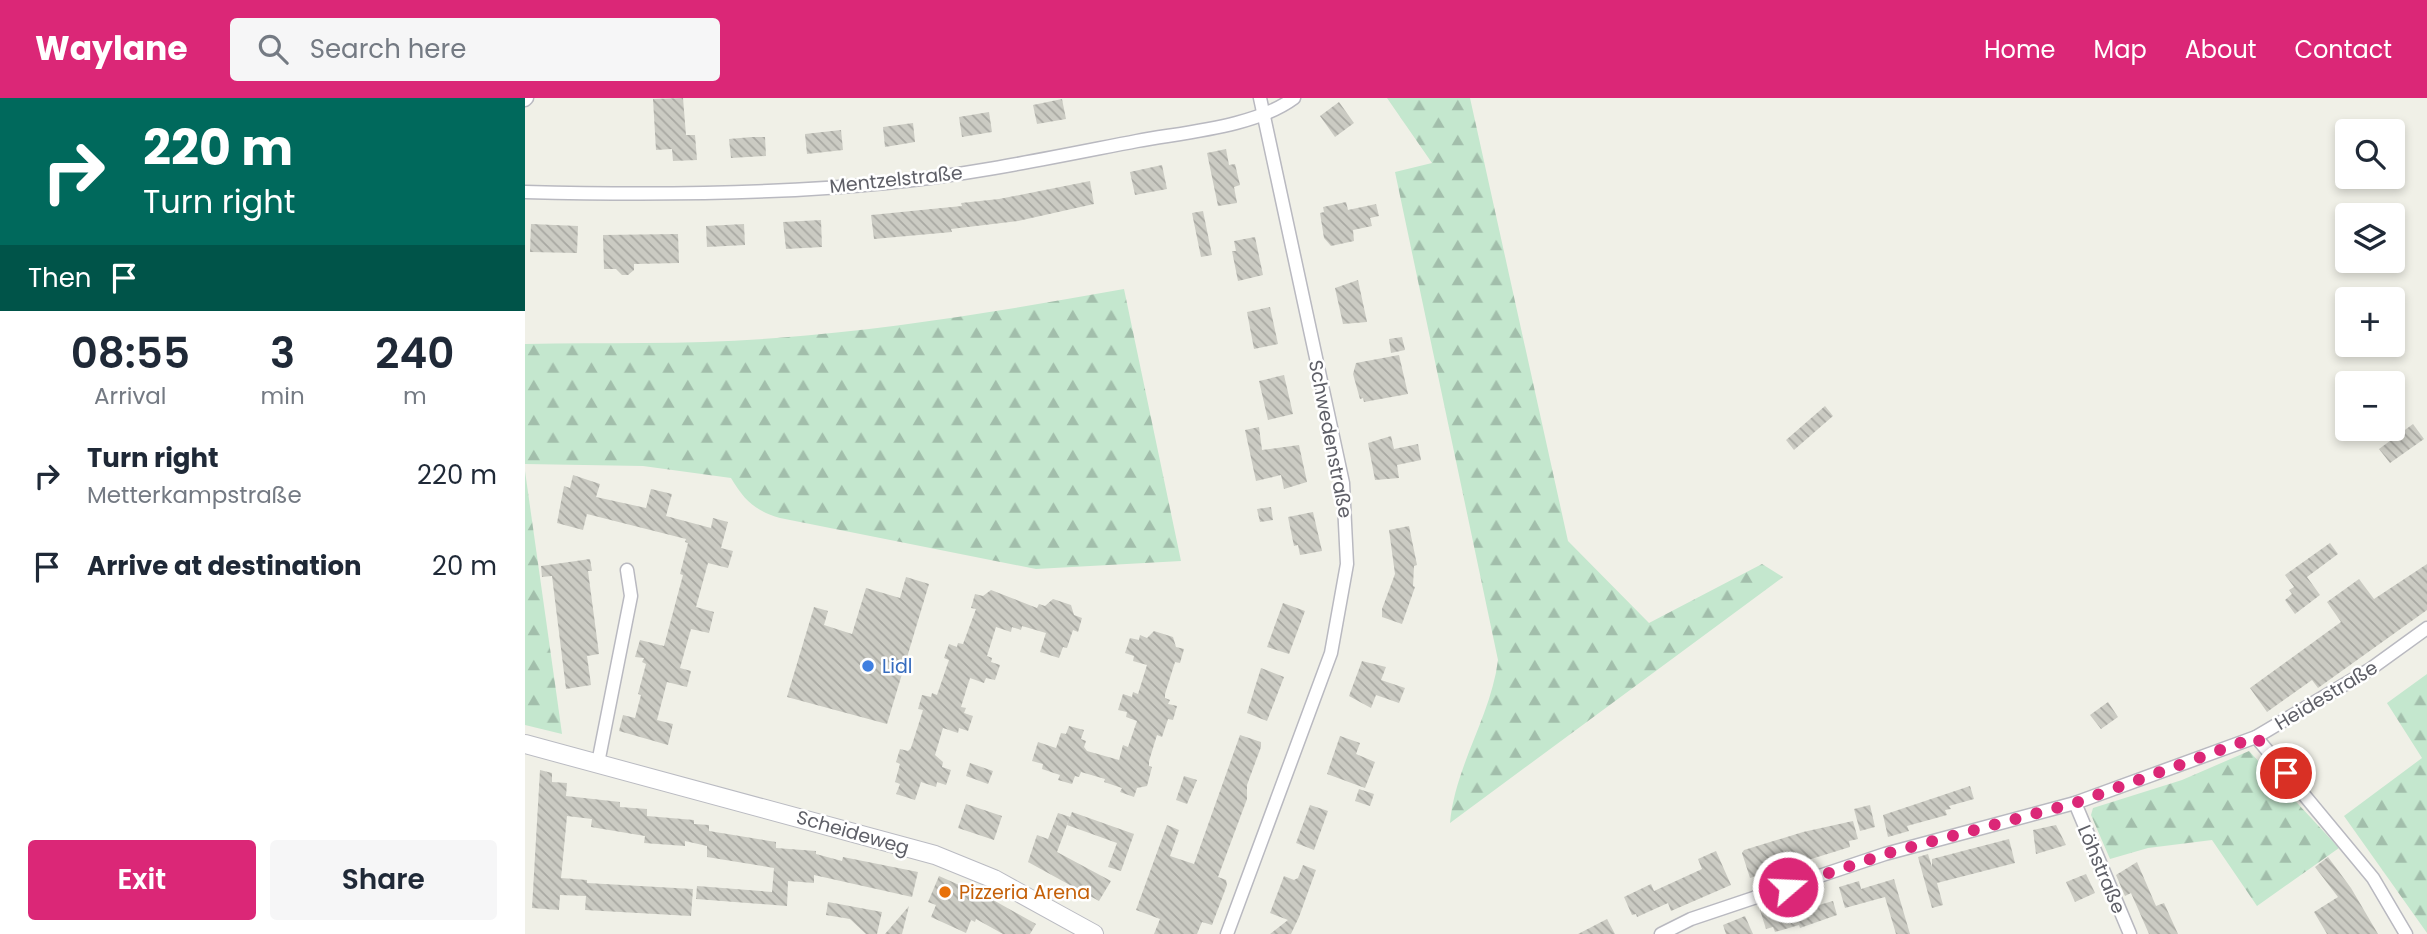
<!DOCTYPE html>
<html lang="en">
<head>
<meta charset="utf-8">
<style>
  body { margin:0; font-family:Poppins,sans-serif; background:#f6f6f7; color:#1f2937; height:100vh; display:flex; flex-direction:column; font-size:26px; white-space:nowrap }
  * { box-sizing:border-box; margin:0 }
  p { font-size:23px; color:#747a83 }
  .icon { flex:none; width:38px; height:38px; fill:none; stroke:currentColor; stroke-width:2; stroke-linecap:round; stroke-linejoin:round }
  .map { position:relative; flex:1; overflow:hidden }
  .sheet { display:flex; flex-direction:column; background:#fff; width:525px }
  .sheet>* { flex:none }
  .guide { background:#00695c; color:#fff; overflow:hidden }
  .tools { position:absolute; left:1810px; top:21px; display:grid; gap:14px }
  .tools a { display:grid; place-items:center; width:70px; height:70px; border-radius:7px; background:#fff; box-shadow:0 4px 10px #0003; font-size:35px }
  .pin { position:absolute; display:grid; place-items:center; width:60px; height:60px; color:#fff; margin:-30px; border:4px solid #fff; border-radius:50%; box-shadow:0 2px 7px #0007 }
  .me { position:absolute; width:77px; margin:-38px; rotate:71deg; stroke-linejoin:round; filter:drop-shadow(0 0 5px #0008) }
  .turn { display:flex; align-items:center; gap:24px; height:147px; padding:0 28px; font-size:32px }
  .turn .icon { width:91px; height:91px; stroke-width:2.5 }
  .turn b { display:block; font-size:49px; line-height:60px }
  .then { display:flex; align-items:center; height:66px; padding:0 28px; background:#0003; gap:14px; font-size:26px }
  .eta { display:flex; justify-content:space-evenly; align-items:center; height:119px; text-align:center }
  .eta b { font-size:42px; font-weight:600; line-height:49px }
  .action { display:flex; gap:14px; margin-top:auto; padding:14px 28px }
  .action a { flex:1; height:80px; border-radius:7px; background:#db2777; color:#fff; font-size:28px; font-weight:600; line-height:80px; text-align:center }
  .action a+a { background:#f6f6f7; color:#1f2937 }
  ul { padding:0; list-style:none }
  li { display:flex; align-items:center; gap:21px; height:91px; padding:0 28px }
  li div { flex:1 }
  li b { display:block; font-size:26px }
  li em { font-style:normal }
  header { display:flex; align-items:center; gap:42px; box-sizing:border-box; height:98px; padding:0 35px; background:#db2777; color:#fff }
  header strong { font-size:33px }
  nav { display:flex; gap:38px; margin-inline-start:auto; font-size:24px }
  .search { width:490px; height:63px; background:#f6f6f7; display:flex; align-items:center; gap:18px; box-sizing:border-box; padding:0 24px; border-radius:7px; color:#747a83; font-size:26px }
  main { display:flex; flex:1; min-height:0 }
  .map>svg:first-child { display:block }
</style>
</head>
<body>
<header>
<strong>Waylane</strong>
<div class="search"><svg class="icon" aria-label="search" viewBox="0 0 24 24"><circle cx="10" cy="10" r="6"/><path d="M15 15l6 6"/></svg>Search here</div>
<nav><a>Home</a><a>Map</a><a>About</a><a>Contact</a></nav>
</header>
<main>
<section class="sheet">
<div class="guide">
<div class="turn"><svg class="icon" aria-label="right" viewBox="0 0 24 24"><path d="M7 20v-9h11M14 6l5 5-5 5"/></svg><div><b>220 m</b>Turn right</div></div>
<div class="then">Then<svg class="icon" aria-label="arrive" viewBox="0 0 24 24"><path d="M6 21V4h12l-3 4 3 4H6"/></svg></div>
</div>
<div class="eta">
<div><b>08:55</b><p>Arrival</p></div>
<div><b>3</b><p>min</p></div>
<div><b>240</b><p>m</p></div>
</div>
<ul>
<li><svg class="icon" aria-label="right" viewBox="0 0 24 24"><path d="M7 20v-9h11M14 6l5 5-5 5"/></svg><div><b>Turn right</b><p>Metterkampstraße</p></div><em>220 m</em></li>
<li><svg class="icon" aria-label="arrive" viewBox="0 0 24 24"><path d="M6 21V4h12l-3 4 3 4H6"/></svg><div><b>Arrive at destination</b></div><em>20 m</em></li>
</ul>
<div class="action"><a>Exit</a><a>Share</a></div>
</section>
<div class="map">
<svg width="1902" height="836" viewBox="0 0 1902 836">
  <defs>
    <pattern id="forest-firs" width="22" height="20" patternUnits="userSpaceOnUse" patternTransform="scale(1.75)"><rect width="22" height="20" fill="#c4e7ce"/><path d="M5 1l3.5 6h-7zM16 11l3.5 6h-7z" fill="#a2beab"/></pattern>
    <pattern id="building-back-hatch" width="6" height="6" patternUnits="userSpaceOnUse" patternTransform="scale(1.75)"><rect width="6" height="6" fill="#cbcbc3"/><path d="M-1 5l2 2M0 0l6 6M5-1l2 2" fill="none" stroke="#a8a8a2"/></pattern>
  </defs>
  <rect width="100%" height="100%" fill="#f0f0e7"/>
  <g fill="url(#forest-firs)">
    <path d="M 862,0 L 945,0 L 1043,443 L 1124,525 L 1237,466 L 1258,479 L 925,725 C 930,668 966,618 973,562 L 870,74 L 907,65 Z"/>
    <path d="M 599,191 L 656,463 L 511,471 L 255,420 C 229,412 220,403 206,380 L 118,368 L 0,366 L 0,246 C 83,244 168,247 251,240 C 368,231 483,212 599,191 Z"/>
    <polygon points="0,373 32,600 37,636 0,627"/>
    <polygon points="1902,576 1902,835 1819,718 1897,660 1862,605"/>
    <polygon points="1724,653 1814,750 1732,808 1687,742 1623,750 1585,761 1566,717 1568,710 1657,682"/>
  </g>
  <g fill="url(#building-back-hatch)">
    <polygon points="158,0 161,37 170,37 172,62 148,63 147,51 131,52 128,1"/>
    <polygon points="537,1 541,21 512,26 508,7"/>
    <polygon points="814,4 829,25 810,39 795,18"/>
    <polygon points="464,14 467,34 437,39 434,19"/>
    <polygon points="388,25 390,44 360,49 358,29"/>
    <polygon points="316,32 318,52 282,56 280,36"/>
    <polygon points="227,39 240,39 241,58 206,60 204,41"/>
    <polygon points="701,51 704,67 710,66 715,87 709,89 712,105 693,108 682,55"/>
    <polygon points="637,67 642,91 610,97 605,74"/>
    <polygon points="565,83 569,106 493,123 426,131 427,134 349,141 346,117 437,108 436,105 474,101"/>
    <polygon points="821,104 823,112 851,106 854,118 845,120 847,128 828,132 829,143 806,148 799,140 795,115 799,114 798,109"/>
    <polygon points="678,113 687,157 676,159 667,115"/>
    <polygon points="296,122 297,149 261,151 258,124"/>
    <polygon points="6,126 53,128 52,155 5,154"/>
    <polygon points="219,126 220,147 182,149 181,128"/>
    <polygon points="153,136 154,165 109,166 109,172 103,177 97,177 91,171 79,171 78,137"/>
    <polygon points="730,139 738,177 713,183 707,153 711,153 709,143"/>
    <polygon points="833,182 842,224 818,226 810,190"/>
    <polygon points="745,209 753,246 729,251 722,214"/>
    <polygon points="877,239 880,252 866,255 864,241"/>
    <polygon points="874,257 883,296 839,304 838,300 835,301 828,276 831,265"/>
    <polygon points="759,277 768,316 743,322 734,283"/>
    <polygon points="1300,308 1308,318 1269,352 1261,342"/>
    <polygon points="1888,326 1899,341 1865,365 1854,351"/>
    <polygon points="734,329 737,352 774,347 782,384 759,391 756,377 731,383 720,332"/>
    <polygon points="866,338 869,351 893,346 896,362 872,367 874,380 850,382 843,345"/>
    <polygon points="48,377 75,386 71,399 121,410 126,391 147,396 141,418 186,430 188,420 203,424 196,450 208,453 203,470 183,465 171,509 189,514 184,535 166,531 155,570 166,573 162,589 142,584 132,622 148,626 143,647 94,633 98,617 110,620 116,597 113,596 121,566 117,564 119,560 110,559 115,542 139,548 158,477 155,476 163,445 160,444 161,441 62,416 58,432 32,425 39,388 45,390"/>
    <polygon points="746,409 748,422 735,424 732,411"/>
    <polygon points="788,414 797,453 775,457 773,447 769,448 763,419"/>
    <polygon points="884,428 892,467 889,468 888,488 890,489 877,526 857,519 857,511 870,476 864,432"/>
    <polygon points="1805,445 1813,456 1782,479 1795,497 1770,516 1760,502 1767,496 1764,492 1769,489 1760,477"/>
    <polygon points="65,461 67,473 63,473 74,556 62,558 66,587 41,591 27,478 17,479 16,468"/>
    <polygon points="1902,466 1902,512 1793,590 1787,582 1742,614 1725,590 1816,524 1802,504 1834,481 1849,501"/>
    <polygon points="381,479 404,486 362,626 262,599 289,509 303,513 299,527 327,536 341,490 375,500"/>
    <polygon points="466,492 512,510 514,506 520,508 528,501 546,507 549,517 557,520 553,534 548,532 542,550 538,549 534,560 515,554 521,535 497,528 496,532 487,529 486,534 471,529 462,558 467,560 466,564 475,567 470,582 461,580 459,585 445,580 436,609 441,610 439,615 448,618 443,633 434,630 433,635 418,630 410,657 418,664 417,669 426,672 421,687 412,684 411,689 396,684 390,702 371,696 375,686 370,684 375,666 371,664 375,651 383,653 386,650 398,612 393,611 397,597 406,599 407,595 412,597 424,562 419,560 424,546 432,549 433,545 438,546 451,511 446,510 450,496 458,498"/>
    <polygon points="758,505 780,513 764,556 742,549"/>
    <polygon points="629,533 648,539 651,549 659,551 655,565 650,564 640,596 640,600 645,602 643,606 652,608 648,622 643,621 637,639 632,637 624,663 624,668 627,669 622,688 612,690 609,699 595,694 597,690 579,684 580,681 556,674 554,679 550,678 547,686 533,682 535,677 517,671 518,666 507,663 513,644 531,650 536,635 541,636 544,628 559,632 556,641 561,643 559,649 562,653 594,662 598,647 603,649 612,623 601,619 602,614 593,612 598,596 607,599 608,594 613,596 622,567 608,563 609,558 600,555 605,540 614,542 615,537 622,540"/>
    <polygon points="837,563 861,569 856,582 880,590 874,605 851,597 846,610 824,598"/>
    <polygon points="736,570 759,579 742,623 722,615"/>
    <polygon points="1583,604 1593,619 1576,631 1565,617"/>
    <polygon points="715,637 736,644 736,649 722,687 722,701 693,779 701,782 702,787 687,827 677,824 672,836 629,836 635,821 611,812 642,727 654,732 645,758 669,766"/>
    <polygon points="815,638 835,645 831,656 850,664 840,690 802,676"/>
    <polygon points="445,665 468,673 463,686 441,678"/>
    <polygon points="15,672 27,675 27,684 42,685 41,698 95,704 95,709 122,711 122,718 169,722 169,726 184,727 184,733 251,744 251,750 291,753 291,756 317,763 318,759 393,774 387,799 289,777 289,785 263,783 262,808 171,801 172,788 247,794 249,770 182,759 182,748 160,743 160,748 119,745 120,738 66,729 67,721 42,718 36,780 62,782 62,785 168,791 166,818 60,812 61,798 35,797 34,812 7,810"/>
    <polygon points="659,678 672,682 662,706 651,702"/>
    <polygon points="1445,688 1449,701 1424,708 1426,711 1420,712 1422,717 1382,728 1384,733 1363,739 1358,717"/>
    <polygon points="834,691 849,696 845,708 830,703"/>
    <polygon points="441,706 477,718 469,742 433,730"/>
    <polygon points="785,707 803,713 789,752 771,745"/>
    <polygon points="1345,707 1350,729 1335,733 1329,711"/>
    <polygon points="547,714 609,736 596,773 583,769 592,745 542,727"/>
    <polygon points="533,715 545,719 532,754 586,783 574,803 503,764 512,737 523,741"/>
    <polygon points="1328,723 1333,741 1324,743 1325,749 1225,780 1217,755 1219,752 1278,734"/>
    <polygon points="1531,727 1541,747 1511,756 1508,732"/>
    <polygon points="1484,741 1490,765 1412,785 1418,807 1407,810 1393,759 1403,756 1407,769 1407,761"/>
    <polygon points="1191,753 1206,787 1146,813 1143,805 1112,819 1111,816 1107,817 1099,799 1126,786 1129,793 1177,771 1173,761"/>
    <polygon points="1803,759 1826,790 1853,836 1802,836 1789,814 1813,799 1790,769"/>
    <polygon points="1612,764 1631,808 1639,805 1653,836 1624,836 1606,795 1600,798 1591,777"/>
    <polygon points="778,767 791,772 774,819 766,836 745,836 763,822 745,815 759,778 769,782 773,780"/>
    <polygon points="1561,776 1570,795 1550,804 1541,784"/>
    <polygon points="414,778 470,803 511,826 505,836 478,836 451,821 450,824 446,822 441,835 406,819 411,807 403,804"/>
    <polygon points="1369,781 1373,795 1385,836 1371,836 1360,799 1320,810 1314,789 1334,783 1336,791"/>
    <polygon points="1289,794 1294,807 1308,803 1312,817 1275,830 1274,827 1250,834 1248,829 1241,831 1235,812"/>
    <polygon points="303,804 357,814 352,836 341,836 325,821 301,817"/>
    <polygon points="384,808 377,836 360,836"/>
    <polygon points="1220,818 1228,836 1201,836 1198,827"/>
    <polygon points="1082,821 1090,836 1053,836"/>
  </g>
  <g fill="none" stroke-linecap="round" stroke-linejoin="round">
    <g stroke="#b9b9c0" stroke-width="15">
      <g id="street">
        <polyline points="0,2 2,0"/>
        <path d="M 0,94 C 117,97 244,97 361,85 C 445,77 529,59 612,43 C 660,34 730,29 769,0"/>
        <polyline points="1731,639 1848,780 1881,836"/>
        <polyline points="73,665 106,498 102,472"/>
        <polyline points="1550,705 1605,836"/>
        <polyline points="702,836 806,555 822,466 818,385 735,0"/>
        <polyline points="1136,836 1166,821 1360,756 1550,705 1731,639 1844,572 1902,530"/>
      </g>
    </g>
    <g stroke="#babbc2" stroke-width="20">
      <polyline id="secondary" points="0,646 410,757 469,781 569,836"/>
    </g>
    <use href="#street" stroke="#fff" stroke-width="12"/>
    <use href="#secondary" stroke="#fff" stroke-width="18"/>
  </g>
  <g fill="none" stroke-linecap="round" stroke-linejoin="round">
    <polyline stroke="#db2777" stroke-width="12" stroke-dasharray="0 21.6" points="1263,789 1360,756 1550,705 1731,639 1761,675"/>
  </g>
  <circle fill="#3f7fe0" stroke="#fff" stroke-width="2.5" cx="343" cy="568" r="7"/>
  <circle fill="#e8710a" stroke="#fff" stroke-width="2.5" cx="420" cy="794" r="7"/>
  <g text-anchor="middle" stroke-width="5" stroke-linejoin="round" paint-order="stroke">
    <g font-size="19" fill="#5e5f67" stroke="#fff">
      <text transform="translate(371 81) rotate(-6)" y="7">Mentzelstraße</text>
      <text transform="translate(806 341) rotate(79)" y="7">Schwedenstraße</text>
      <text transform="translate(1801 597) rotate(-31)" y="7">Heidestraße</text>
      <text transform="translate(328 734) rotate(16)" y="7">Scheideweg</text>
      <text transform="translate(1577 771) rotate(67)" y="7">Löhstraße</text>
    </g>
    <g font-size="19" fill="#366cbe" stroke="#fff" text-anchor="start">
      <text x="357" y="575">Lidl</text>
    </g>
    <g font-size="19" fill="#c56008" stroke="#fff" text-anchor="start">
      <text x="434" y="801">Pizzeria Arena</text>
    </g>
  </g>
</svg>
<div class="tools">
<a><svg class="icon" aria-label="search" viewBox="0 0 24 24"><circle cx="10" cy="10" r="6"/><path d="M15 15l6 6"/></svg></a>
<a><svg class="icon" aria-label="layers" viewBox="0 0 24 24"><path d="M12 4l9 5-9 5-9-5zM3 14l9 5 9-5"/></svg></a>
<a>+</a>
<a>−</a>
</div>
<div class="pin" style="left:1761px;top:675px;background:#d93025"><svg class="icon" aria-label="arrive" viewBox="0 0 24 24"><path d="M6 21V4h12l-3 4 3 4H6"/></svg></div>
<svg class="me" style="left:1263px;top:789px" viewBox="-20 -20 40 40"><circle r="17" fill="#db2777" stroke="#fff" stroke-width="3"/><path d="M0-11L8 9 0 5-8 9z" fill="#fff"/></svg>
</div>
</main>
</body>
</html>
